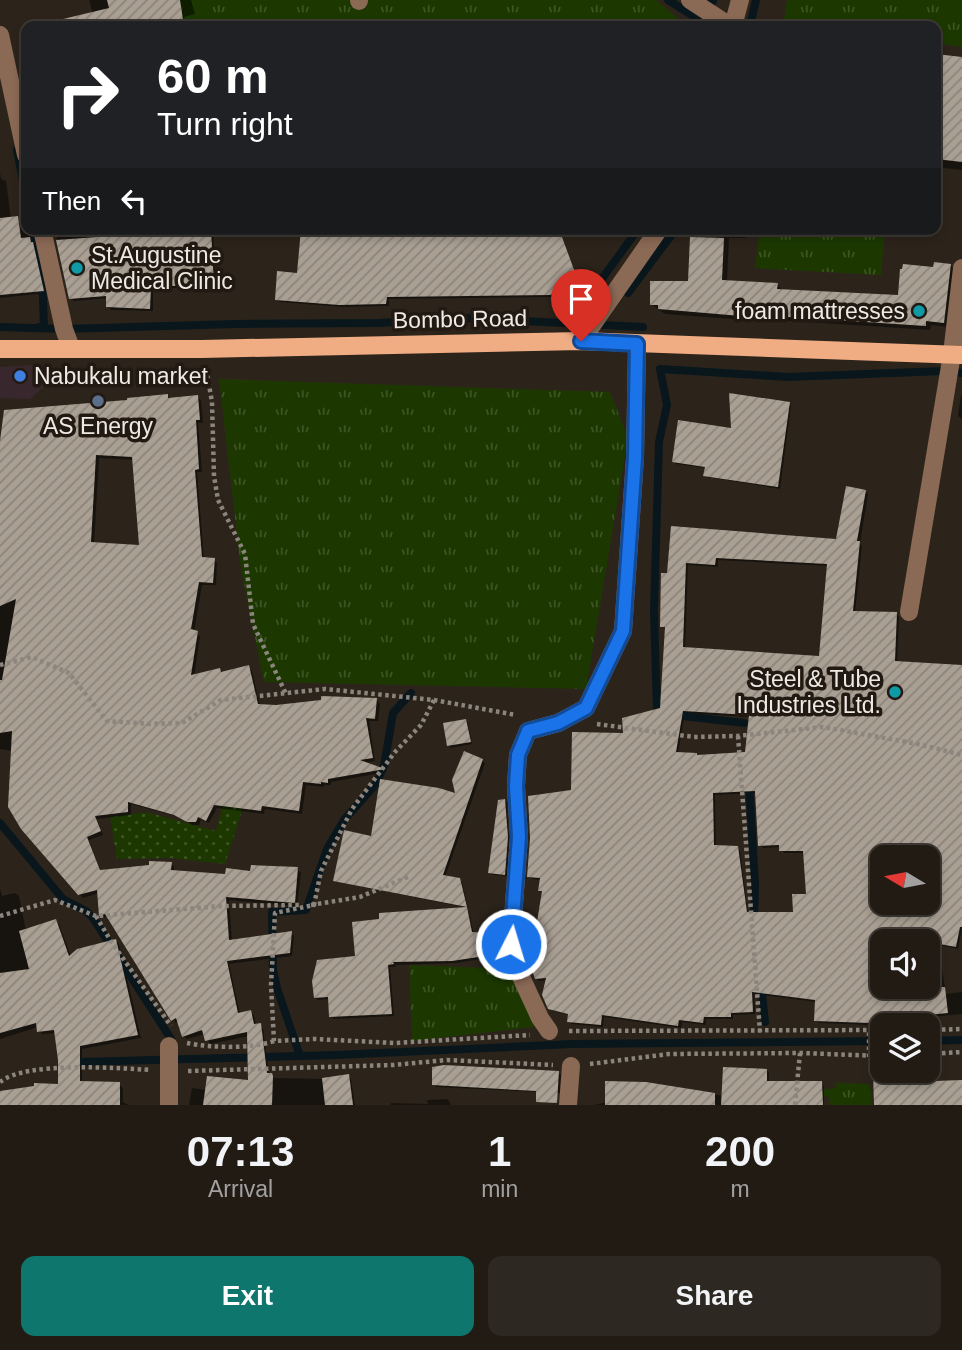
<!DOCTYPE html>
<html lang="en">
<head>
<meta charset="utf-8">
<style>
  body { margin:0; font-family:Helvetica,sans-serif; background:#2d2822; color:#f1f3f6; height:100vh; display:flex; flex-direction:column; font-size:26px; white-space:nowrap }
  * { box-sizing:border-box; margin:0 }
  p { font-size:23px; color:#a2a1a0 }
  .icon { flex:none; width:38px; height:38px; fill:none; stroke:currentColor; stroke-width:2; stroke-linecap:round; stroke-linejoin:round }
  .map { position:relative; height:1105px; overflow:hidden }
  .side { display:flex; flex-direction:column; background:#211b14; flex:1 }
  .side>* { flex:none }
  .top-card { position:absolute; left:21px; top:21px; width:920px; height:214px; border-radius:14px; box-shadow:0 4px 10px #0003,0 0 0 2px #3e3934; background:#202124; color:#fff; overflow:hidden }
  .needle { width:46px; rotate:280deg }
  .fabs { position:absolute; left:870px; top:845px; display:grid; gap:14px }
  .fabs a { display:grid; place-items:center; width:70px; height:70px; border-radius:14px; background:#211b14; box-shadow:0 4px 10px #0003,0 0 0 2px #3e3934; font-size:35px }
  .pin { position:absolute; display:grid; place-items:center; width:60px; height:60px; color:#fff; margin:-72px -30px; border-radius:50% 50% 50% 0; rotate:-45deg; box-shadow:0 0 7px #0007 }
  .pin .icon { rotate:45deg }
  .me { position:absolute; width:77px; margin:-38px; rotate:5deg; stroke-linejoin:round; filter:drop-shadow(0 0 5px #0008) }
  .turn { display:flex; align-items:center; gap:24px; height:147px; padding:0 21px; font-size:32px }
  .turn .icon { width:91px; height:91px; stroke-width:2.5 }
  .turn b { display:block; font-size:49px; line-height:60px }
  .then { display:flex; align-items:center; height:66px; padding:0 21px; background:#0003; gap:14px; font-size:26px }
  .eta { display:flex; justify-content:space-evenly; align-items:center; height:119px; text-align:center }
  .eta b { font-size:42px; font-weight:700; line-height:49px }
  .cta { display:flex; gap:14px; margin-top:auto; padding:14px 21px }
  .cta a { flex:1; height:80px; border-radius:14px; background:#0f766e; color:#fff; font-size:28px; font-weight:700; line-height:80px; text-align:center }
  .cta a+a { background:#2d2822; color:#f1f3f6 }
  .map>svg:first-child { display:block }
</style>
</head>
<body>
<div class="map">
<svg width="962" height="1105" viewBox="0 0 962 1105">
  <defs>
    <pattern id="grass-tufts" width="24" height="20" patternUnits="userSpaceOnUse" patternTransform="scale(1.75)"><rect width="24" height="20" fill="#1c3800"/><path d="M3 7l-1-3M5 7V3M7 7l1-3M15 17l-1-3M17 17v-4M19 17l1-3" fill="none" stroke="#3d5525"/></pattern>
    <pattern id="garden-dots" width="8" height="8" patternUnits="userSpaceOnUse" patternTransform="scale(1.75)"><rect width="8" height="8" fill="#1c3800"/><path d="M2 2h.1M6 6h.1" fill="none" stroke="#3d5525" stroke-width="1.8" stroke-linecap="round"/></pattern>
    <pattern id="building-hatch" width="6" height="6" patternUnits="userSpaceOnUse" patternTransform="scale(1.75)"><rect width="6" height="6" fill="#a99f93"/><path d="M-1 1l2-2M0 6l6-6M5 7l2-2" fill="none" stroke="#8c847b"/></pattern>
  </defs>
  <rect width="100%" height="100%" fill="#2c241b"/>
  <polygon fill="#39272e" points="32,365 45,386 30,399 0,398 0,367"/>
  <g fill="url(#grass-tufts)">
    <polygon points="158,0 656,0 687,26 164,26"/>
    <polygon points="787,0 962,0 962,47 936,43 936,26 783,26"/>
    <polygon points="760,229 885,229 881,275 755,268"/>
    <polygon points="219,379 610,392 628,438 586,689 264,682 241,569"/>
    <polygon points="409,965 517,969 543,1026 412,1041"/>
    <polygon points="835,1083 870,1084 872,1105 829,1105 829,1097 821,1096 820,1090 836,1088"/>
  </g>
  <polygon fill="url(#garden-dots)" points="226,794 246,798 225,864 171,858 117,859 110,817 146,812 216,831"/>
  <g fill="#0007" fill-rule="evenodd">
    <polygon points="89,0 191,0 195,14 184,17 185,26 96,26"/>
    <polygon points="936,56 962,59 962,170 936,167"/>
    <polygon points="0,172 1,179 6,181 11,219 26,216 26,229 35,229 33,235 46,293 0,298"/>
    <polygon points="55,229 213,229 216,286 153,289 153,311 111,310 108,307 108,298 74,301 71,298"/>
    <polygon points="702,229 746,229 746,238 729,238 727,282 777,284 782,290 900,297 935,269 951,266 956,271 949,327 931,325 930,330 746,318 746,320 665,314 651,304 690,283"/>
    <polygon points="568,257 578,278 567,282 570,290 553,297 389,299 389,306 343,307 280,302 277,299 299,275"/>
    <polygon points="961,395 962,395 962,419 958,416"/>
    <path d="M 168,396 L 171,399 L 197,397 L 201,400 L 203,423 L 198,423 L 202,472 L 197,472 L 204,559 L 214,560 L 217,563 L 216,585 L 202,585 L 194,632 L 200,636 L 194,676 L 220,670 L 223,673 L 248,667 L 252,671 L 260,706 L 276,707 L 377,700 L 380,704 L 378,721 L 369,721 L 375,761 L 363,763 L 386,772 L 331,782 L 331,785 L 324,785 L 324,787 L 306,785 L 302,814 L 265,809 L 264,814 L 217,808 L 209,823 L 201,819 L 199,825 L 192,825 L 179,817 L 131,804 L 131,815 L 97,819 L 103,835 L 89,840 L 101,872 L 171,863 L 174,867 L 174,872 L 227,876 L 297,869 L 301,873 L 297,906 L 229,900 L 232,941 L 291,933 L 294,936 L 292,956 L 229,964 L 240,1014 L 250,1012 L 254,1015 L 256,1025 L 260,1025 L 263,1028 L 269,1074 L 274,1078 L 327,1079 L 348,1076 L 351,1079 L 355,1105 L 189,1105 L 192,1088 L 207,1090 L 249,1082 L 249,1036 L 210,1044 L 205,1034 L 187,1039 L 184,1036 L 179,1021 L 176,1023 L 173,1020 L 109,916 L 104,918 L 101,915 L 99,893 L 83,898 L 79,894 L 13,751 L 0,749 L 0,441 L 129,402 ZM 99,458 L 134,460 L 141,547 L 94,544 Z"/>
    <polygon points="789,404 791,406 780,489 707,477 705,475 706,468 676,464 674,461"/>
    <path d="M 866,492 L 868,494 L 860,543 L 862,546 L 855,613 L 896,614 L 899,617 L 897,663 L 962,667 L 962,928 L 958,949 L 938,945 L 946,994 L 962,992 L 962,1014 L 899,1020 L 899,1026 L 819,1023 L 816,1020 L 817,1002 L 754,994 L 755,1014 L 733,1015 L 733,1019 L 706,1019 L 706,1025 L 682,1022 L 681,1028 L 604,1017 L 603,1027 L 572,1024 L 569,1021 L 570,1015 L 553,1011 L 550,1008 L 547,980 L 539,981 L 536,978 L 536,936 L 542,893 L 539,890 L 541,880 L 532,879 L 529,876 L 573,791 L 625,735 L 662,710 L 667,629 L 661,626 L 672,528 L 838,541 ZM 718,560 L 829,566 L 821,657 L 685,649 L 688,565 L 718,567 ZM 685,713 L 750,717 L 747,753 L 699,757 L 678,754 ZM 756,793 L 760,845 L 763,848 L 781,847 L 784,853 L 805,853 L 808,895 L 794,914 L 748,914 L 740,851 L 737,848 L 716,847 L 715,795 ZM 882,858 L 928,858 L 928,903 L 882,903 ZM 882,942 L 928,942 L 928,987 L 882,987 Z"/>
    <polygon points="466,721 468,723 472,744 451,748 448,745"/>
    <polygon points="482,761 485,763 445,877 459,879 462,882 468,908 338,882 335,880 373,838 457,796"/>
    <polygon points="505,801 507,803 509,840 507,876 493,875 490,872"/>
    <polygon points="0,889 2,896 15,893 19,896 26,931 56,921 59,924 71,957 116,941 119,944 141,1038 82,1049 82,1083 119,1084 123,1088 123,1102 129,1105 0,1105 0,1093 60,1086 60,1060 56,1033 42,1034 38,1027 0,1039"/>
    <polygon points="466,908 469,912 474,934 500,935 503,937 502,952 507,966 501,964 500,956 456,963 395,965 396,967 390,967 394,1016 334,1019 331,1016 330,999 318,1000 315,997 356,958"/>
    <polygon points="882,1066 882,1071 934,1071 937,1073 937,1083 962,1082 962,1105 876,1105 874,1067"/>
    <polygon points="767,1071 769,1073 769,1083 821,1083 824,1086 824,1105 594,1105 613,1101 646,1083 723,1096"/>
    <polygon points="558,1073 561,1075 560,1093 436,1087 433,1085"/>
    <polygon points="448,1099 451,1105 391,1105 391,1103 428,1104 427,1100"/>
  </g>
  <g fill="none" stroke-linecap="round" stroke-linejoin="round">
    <g stroke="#09171d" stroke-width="8">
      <polyline points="668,0 706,24"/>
      <polyline points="711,0 713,1"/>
      <polyline points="750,26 756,0"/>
      <polyline points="17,150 26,196"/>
      <polyline points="33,229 42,274 44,327 39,327"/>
      <polyline points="628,293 676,229"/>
      <polyline points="573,324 577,304 599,283 638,229"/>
      <polyline points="0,327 64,329 235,324 378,323 464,318 643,327"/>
      <polyline points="662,713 657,712 654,611 659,442 667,405 660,369 788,377 944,371 962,373"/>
      <polyline points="674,715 744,723"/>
      <polyline points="749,782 755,884 754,923"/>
      <polyline points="0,823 63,899 86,911 93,918 171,1039"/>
      <polyline points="761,984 765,1022"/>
      <polyline points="928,1041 962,1040"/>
      <polyline points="300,1056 277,988 273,970 272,912 306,910 327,849 344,820 376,784 384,766 393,713 411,693"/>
      <polyline points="77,1062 336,1055 572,1044 882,1041"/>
    </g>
  </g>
  <g fill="url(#building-hatch)" fill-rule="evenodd">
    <polygon points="107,0 180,0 184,26 64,26 63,19 109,8"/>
    <polygon points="936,54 962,57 962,162 936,159"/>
    <polygon points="18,216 21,238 30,237 31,242 33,242 44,291 0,295 0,218"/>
    <polygon points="99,229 211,229 214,284 151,287 150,309 106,307 106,296 69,299 56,240 98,237"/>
    <polygon points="301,229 559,229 576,275 566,279 569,287 550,295 387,297 386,304 339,305 275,300 277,271 297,273"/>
    <polygon points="690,237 724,238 722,280 778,283 777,289 898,295 900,269 902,269 903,264 933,267 934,262 951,264 944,323 926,321 926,326 741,314 741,316 658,309 658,305 650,305 650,281 688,281"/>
    <polygon points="729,393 790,402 778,487 703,476 705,467 672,462 678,420 731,428"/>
    <path d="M 168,394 L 168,398 L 198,395 L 200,420 L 196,420 L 199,469 L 195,470 L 202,557 L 215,558 L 213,583 L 199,582 L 191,629 L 198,631 L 191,675 L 220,668 L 221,672 L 249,665 L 258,704 L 276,705 L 321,700 L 321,696 L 377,698 L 375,719 L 366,718 L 373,758 L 360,760 L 385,769 L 328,779 L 328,783 L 321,782 L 321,784 L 303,782 L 299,811 L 262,806 L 261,811 L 214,805 L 206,821 L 198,817 L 196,822 L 187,822 L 174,815 L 128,802 L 128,812 L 95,816 L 101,831 L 87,837 L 100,870 L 149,865 L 149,861 L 172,862 L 171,870 L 225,874 L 226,868 L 250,871 L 251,865 L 298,867 L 295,903 L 226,897 L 229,940 L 292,931 L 290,953 L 227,961 L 238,1013 L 251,1010 L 254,1024 L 261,1023 L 267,1073 L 272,1073 L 273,1076 L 272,1105 L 203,1105 L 207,1076 L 248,1080 L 247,1032 L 205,1041 L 202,1030 L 182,1037 L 176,1018 L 171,1021 L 105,914 L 99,916 L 97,890 L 78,895 L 21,829 L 8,807 L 12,731 L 0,733 L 0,680 L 2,680 L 16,599 L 0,606 L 0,441 L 4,410 L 127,400 L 127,398 ZM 96,455 L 132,457 L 139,545 L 91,542 Z"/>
    <path d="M 846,486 L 866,490 L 857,541 L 860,541 L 853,611 L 897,612 L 895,661 L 962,665 L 962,927 L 960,927 L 956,947 L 928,942 L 882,942 L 882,987 L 945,987 L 948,1013 L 897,1018 L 896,1024 L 814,1021 L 815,1000 L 752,992 L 753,1012 L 731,1013 L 731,1017 L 704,1017 L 703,1023 L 679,1020 L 678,1026 L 602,1015 L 601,1025 L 567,1022 L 568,1014 L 548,1009 L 542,995 L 546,978 L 535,979 L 523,944 L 523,934 L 535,934 L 542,891 L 538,891 L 540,878 L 527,877 L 530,838 L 528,796 L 571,790 L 572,732 L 623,733 L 622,718 L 660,708 L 665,627 L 660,627 L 661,573 L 667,573 L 671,526 L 836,539 ZM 716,558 L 827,564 L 819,656 L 683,647 L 686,563 L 715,565 ZM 683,711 L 749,715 L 745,752 L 697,755 L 697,753 L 676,752 ZM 755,791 L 758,846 L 779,845 L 779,851 L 803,851 L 806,894 L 792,894 L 793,912 L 747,912 L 738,846 L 714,845 L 713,793 ZM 882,858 L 928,858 L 928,903 L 882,903 Z"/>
    <polygon points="466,719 471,742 447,746 443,723"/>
    <polygon points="464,751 483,759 443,875 460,878 467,907 333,881 344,830 371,836 380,779 439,788 455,793 452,780"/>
    <polygon points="505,799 508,837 505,875 488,873 498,800"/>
    <polygon points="467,907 472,932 500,933 500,948 505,964 500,965 498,954 452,961 393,962 394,964 388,965 392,1014 329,1017 328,997 314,998 312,981 317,960 355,956 352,922 379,919 379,913"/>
    <polygon points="56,919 69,956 77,949 116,939 138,1035 80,1046 80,1081 120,1082 120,1105 0,1105 0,1091 34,1086 34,1083 58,1084 58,1060 54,1030 37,1032 36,1023 0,1033 0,973 29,969 19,931"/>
    <polygon points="444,1065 559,1071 557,1103 536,1102 536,1091 432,1085 432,1067"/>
    <polygon points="723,1067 767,1069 767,1081 822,1081 823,1105 721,1105"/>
    <polygon points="873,1071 935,1071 935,1081 962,1080 962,1105 874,1105"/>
    <polygon points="349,1074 353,1105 325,1105 322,1078"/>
    <polygon points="605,1081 646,1082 715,1093 715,1105 605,1105"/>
  </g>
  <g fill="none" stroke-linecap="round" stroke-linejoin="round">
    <g stroke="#8c857d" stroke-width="4.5" stroke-dasharray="3.5 3.5" stroke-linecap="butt">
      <polyline points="206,368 212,402 214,476 218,500 245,554 253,624 286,694"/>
      <polyline points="0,665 32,657 69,673 107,721 150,724 182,723 221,700 325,689 434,700 516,715"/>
      <polyline points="434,700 421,725 395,752 352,809 321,871 314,905 275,913 271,985 274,1041 314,1039 395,1043 530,1035"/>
      <polyline points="597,724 694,737 738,736 823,727 918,744 962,755"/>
      <polyline points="738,736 760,1032"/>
      <polyline points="311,905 360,897 410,876"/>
      <polyline points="0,916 55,900 96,916 222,906 299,905"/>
      <polyline points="96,916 112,943 171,1026"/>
      <polyline points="928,1030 962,1029"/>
      <polyline points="569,1031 882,1030"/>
      <path d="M 187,1043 C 212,1048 251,1049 274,1041"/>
      <polyline points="928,1054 962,1052"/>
      <polyline points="869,1057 869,1030"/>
      <polyline points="590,1064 669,1054 800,1053 882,1056"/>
      <polyline points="188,1071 393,1065 447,1060 553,1065"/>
      <path d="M 0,1082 C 26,1061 117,1068 151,1070"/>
      <polyline points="795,1105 800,1053"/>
    </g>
    <g stroke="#8a6955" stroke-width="18">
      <polyline points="690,0 730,26"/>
      <polyline points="359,1 359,0"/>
      <polyline points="733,26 740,0"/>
      <polyline points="0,35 26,155"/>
      <polyline points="42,229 64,329 71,348"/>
      <polyline points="581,341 659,229"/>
      <polyline points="909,612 952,354 962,268"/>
      <polyline points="549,1031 540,1018 522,979 511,945 519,837 516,786 518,755 528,731 558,723 586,708 623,631 635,458 637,344"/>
      <polyline points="169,1105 169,1046"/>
      <polyline points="568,1105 571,1066"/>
    </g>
    <polyline stroke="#f0ac82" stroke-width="18" points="0,349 202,349 581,341 962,355"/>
  </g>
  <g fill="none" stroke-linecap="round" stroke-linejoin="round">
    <g stroke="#114b97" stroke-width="18">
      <polyline id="route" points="511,944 519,837 516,786 518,755 528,731 558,723 586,708 623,631 635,458 637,344 581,341"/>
    </g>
    <use href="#route" stroke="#1a73e8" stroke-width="12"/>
  </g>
  <g fill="#0f9aa8" stroke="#221a12" stroke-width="2.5">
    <circle cx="77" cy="268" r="7"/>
    <circle cx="919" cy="311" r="7"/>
    <circle cx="895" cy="692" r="7"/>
  </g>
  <circle fill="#3f7fe0" stroke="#221a12" stroke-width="2.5" cx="20" cy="376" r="7"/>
  <circle fill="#5c6f8a" stroke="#221a12" stroke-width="2.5" cx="98" cy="401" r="7"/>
  <g text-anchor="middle" stroke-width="7" stroke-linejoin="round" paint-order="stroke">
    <g font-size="23" fill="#efe9e3" stroke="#221a12" text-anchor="start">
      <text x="91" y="263">St.Augustine<tspan x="91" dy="26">Medical Clinic</tspan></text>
      <text x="905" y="319" text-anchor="end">foam mattresses</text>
      <text x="34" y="384">Nabukalu market</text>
      <text x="98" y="434" text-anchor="middle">AS Energy</text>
      <text x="881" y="687" text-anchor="end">Steel &amp; Tube<tspan x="881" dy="26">Industries Ltd.</tspan></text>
    </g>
    <g font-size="23" fill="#efe9e3" stroke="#221a12">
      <text transform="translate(460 319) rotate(-1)" y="8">Bombo Road</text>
    </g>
  </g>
</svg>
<div class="fabs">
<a><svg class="needle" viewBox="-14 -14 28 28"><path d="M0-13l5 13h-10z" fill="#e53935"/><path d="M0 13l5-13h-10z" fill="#a2a1a0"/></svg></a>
<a><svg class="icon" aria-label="sound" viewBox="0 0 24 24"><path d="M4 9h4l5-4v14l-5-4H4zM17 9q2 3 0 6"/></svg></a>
<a><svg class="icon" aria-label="layers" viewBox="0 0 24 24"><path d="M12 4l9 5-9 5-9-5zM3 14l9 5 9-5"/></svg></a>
</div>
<div class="pin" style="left:581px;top:341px;background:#d93025"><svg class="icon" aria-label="arrive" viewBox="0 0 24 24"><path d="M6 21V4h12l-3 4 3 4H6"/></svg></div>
<svg class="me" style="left:511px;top:944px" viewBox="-20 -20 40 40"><circle r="17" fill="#1a73e8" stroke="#fff" stroke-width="3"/><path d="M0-11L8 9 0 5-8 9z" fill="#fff"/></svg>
<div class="top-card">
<div class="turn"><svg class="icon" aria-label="right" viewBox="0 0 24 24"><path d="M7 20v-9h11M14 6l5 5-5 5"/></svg><div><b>60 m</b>Turn right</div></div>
<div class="then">Then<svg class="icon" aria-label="left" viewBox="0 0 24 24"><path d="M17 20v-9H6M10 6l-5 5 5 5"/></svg></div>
</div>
</div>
<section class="side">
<div class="eta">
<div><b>07:13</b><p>Arrival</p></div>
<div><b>1</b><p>min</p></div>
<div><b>200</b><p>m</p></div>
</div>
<div class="cta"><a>Exit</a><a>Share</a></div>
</section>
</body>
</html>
